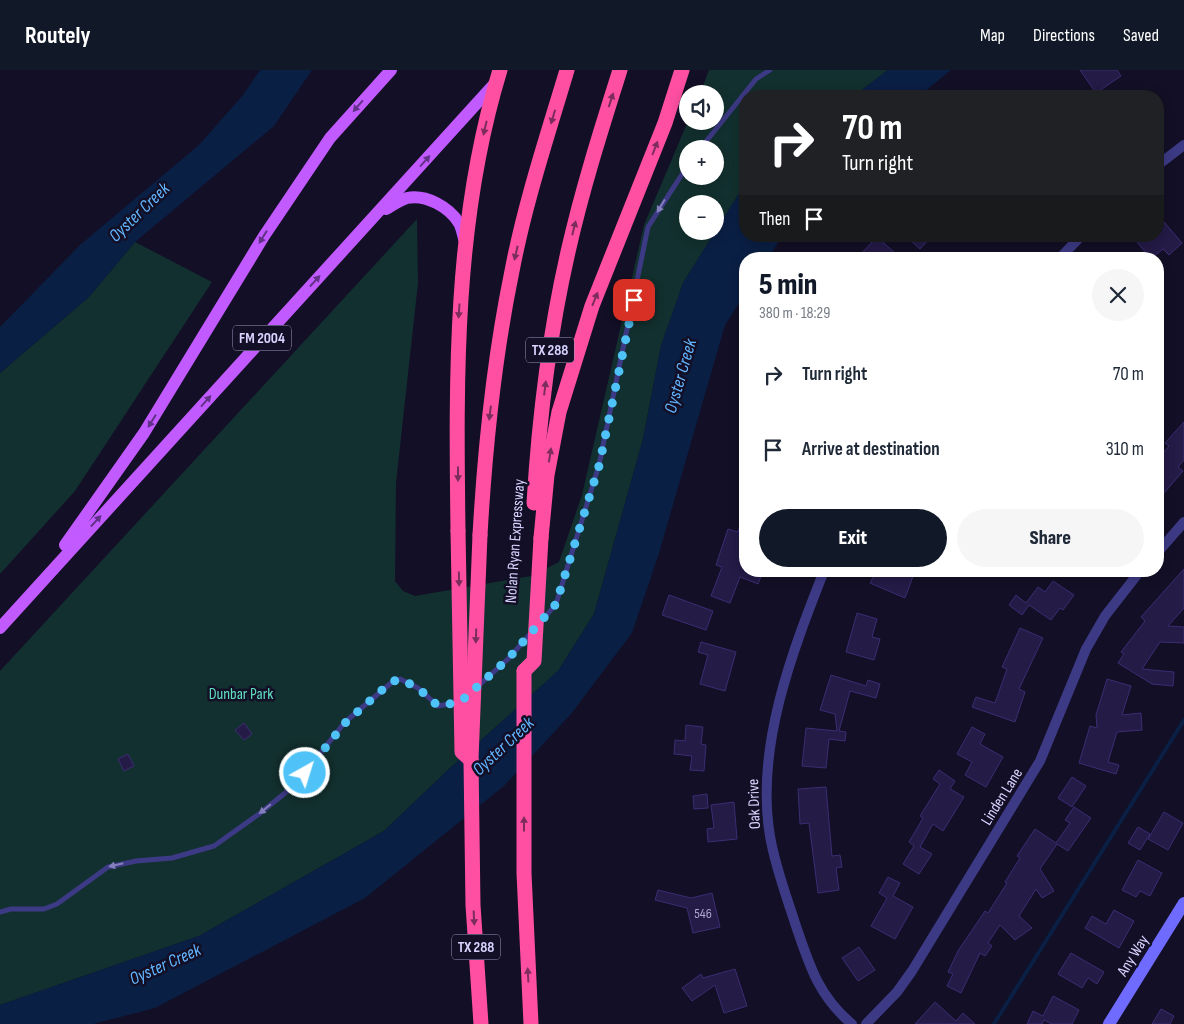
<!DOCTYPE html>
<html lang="en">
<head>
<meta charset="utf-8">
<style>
  body { margin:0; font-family:"Sofia Sans Condensed",sans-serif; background:#f6f6f7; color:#1f2937; height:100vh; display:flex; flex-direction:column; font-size:19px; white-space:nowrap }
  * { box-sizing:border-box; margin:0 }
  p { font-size:16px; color:#747a83 }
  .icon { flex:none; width:28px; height:28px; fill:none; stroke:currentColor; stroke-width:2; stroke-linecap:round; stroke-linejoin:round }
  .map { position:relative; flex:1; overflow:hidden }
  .details { position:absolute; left:739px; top:182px; width:425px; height:325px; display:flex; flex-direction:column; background:#fff; border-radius:20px; box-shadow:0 2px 12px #0003 }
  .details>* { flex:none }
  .hud { position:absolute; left:739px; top:20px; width:425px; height:152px; border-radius:20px; box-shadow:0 2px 12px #0003; background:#202124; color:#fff; overflow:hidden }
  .tools { position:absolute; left:679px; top:15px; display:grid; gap:10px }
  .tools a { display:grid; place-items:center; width:45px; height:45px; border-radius:50%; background:#fff; box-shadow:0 2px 12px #0003; font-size:25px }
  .pin { position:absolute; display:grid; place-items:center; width:42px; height:42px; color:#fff; margin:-21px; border-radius:10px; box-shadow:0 2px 8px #0006 }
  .me { position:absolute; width:55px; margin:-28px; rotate:39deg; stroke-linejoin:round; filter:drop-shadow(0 0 4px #0008) }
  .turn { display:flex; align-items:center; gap:18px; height:105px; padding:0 20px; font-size:22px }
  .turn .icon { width:65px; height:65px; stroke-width:2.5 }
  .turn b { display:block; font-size:35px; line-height:42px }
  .then { display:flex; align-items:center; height:48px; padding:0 20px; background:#0003; gap:10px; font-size:19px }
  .round { display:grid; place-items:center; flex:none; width:52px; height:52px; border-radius:26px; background:#f6f6f7 }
  .summary { display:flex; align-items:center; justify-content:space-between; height:85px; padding:0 20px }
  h1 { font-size:30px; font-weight:800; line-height:38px; color:#111827 }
  .primary-button { display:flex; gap:10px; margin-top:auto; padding:10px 20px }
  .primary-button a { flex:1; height:58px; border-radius:30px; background:#111827; color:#fff; font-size:20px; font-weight:800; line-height:58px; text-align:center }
  .primary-button a+a { background:#f6f6f7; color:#1f2937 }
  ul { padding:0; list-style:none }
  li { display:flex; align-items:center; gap:15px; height:75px; padding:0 20px }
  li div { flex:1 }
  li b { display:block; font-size:19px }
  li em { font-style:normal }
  header { display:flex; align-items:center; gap:30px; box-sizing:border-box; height:70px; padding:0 25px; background:#111827; color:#fff }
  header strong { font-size:24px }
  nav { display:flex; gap:28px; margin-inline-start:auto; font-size:18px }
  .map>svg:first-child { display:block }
</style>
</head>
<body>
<header>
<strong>Routely</strong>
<nav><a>Map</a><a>Directions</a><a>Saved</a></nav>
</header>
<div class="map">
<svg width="1184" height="954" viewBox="0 0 1184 954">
  <rect width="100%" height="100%" fill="#130f26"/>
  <g fill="#12302f" fill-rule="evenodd">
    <path d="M 709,0 L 888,0 L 854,26 L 745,26 L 745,114 L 683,213 L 661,276 L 643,369 L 594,544 L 558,601 L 448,700 L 384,761 L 199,866 L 0,935 L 0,601 L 417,149 L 418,213 L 396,413 L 395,511 L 403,521 L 415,526 L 531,506 L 559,492 L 582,425 L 644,155 L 688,51 L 715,51 L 715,24 L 700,24 ZM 688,79 L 715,79 L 715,106 L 688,106 ZM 688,134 L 715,134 L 715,161 L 688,161 Z"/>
    <polygon points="135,172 212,212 75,421 0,504 0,303 89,227"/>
  </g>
  <g fill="#0a1f44">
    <polygon points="260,0 312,0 274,56 135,172 89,227 0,303 0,257 80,175 199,75 243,25"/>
    <polygon points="888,0 951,0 919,26 854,26"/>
    <polygon points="745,114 745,166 782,166 768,189 745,189 745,224 725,255 659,483 632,563 571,644 504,716 365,828 155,938 93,954 0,954 0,935 199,866 384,761 448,700 558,601 594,544 643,369 661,276 683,213"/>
  </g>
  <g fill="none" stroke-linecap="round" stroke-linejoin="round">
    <polyline stroke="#0a1f44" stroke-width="4" points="994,954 1184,650"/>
  </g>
  <g fill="#241b47" stroke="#3b2d73">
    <polygon points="1080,0 1117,0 1121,6 1096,23"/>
    <polygon points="1158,145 1182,173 1169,185 1163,179 1151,189 1137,172 1143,166 1158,166"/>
    <polygon points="906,166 932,166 920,179"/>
    <polygon points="877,167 895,183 889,189 856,189"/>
    <polygon points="1184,352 1184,390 1178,397 1183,401 1158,430 1158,389 1169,376 1165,373"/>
    <polygon points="743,446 745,501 763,501 758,514 740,507 730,533 711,526 722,497 716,495 728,459 738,462"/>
    <polygon points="1184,499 1184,538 1168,556 1184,557 1184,573 1160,572 1142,599 1174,602 1173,616 1152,614 1118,593 1124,584 1121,582 1145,551 1141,547"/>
    <polygon points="876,501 915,501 905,528 870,513"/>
    <polygon points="1053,511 1074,525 1063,540 1060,538 1051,550 1029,535 1022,545 1009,535 1016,525 1026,533 1038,517 1045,522"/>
    <polygon points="669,525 713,541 706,560 662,545"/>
    <polygon points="857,543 877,549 872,567 880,569 874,590 846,582"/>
    <polygon points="1020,558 1043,568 1019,619 1025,622 1015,652 972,637 976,627 995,633 1007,599 1002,597"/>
    <polygon points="701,572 736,582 725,621 700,614 708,585 698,582"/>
    <polygon points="831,605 866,616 868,610 880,614 876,628 850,621 839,661 846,662 845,671 829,669 826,698 802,696 806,658 837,661 835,644 820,640"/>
    <polygon points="1107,609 1131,616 1122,645 1141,643 1142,660 1117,662 1108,692 1119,695 1116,704 1079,693 1090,656 1097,658 1096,645"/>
    <polygon points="244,653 252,664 244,670 235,660"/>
    <polygon points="686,655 703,657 701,674 706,675 704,701 690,700 692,686 674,684 675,670 685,671"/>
    <polygon points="972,657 985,664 980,674 1003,687 986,717 965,705 972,692 957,684"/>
    <polygon points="128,684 134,696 124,701 118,689"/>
    <polygon points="939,700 955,711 950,719 964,727 943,761 933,754 920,777 932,784 919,804 903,794 914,776 909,772 923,748 920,746 940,714 933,709"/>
    <polygon points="1072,707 1086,716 1072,737 1058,728"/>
    <polygon points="826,717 832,786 840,785 842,797 836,798 839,820 818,823 809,753 800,754 798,719"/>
    <polygon points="707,724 708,738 694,739 693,726"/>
    <polygon points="734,732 737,769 708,772 707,759 714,758 711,735"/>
    <polygon points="1074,737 1091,748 1068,781 1057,774 1040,799 1054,821 1042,828 1036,819 1019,846 1032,858 1015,870 1000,855 988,873 992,876 985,886 980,883 961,923 947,916 953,904 948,902 958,881 985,841 988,843 1007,813 1005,812 1020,788 1017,786 1035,759 1056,773 1070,753 1065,750"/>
    <polygon points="1164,742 1183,753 1168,780 1148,769"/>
    <polygon points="1138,757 1150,764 1140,780 1128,773"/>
    <polygon points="1138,790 1162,803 1150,826 1140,821 1136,827 1122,820"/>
    <polygon points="888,807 900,813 893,826 913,837 895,869 871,856 887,828 879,823"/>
    <polygon points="658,820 691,828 712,823 720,857 693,863 687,838 655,830"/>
    <polygon points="1114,840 1134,851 1119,878 1085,858 1092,846 1106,854"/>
    <polygon points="859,877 875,900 858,911 842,888"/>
    <polygon points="1071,883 1104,902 1097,914 1088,908 1082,918 1058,904"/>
    <polygon points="735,899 747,936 724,943 715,915 692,931 682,918 701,904 703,908"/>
    <polygon points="1053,926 1079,940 1072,954 1052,954 1044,950 1042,954 1027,954 1033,941 1043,946"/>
    <polygon points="935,932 956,951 963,943 975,954 915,954"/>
    <polygon points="1161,939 1174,946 1170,954 1152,954"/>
  </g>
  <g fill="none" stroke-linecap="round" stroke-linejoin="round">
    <g stroke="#3d3a85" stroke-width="5">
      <polyline points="700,79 756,9 770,0"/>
      <polyline points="540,553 556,534 599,395 648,157 688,95"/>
      <polyline points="477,617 508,589 531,563"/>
      <polyline points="0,842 11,839 44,839 57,834 108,797 136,791 172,788 214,776 259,744 295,715 345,652 391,613 400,609 418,618 438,636 459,632"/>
    </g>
    <g stroke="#3d3a85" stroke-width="10">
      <polyline points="1158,95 1184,75"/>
      <polyline points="1059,189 1081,166"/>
      <polyline points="1158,482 1184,452"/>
      <path d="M 824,501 C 792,582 755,678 770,766 C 775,796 786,825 795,853 C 809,894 818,926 852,954"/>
      <polyline points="866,954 897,922 912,901 1040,691 1086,579 1105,546 1140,501"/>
    </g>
    <polyline stroke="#6f6bff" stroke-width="12" points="1109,954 1184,833"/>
    <g stroke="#c25bff" stroke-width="12">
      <path d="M 386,139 C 393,135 400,130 407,128 C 426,124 449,137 459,153 C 462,158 463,166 465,172"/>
      <polyline points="65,475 144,363 264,166 330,68 391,0"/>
      <polyline points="0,558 498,10"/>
    </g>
    <g stroke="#ff4fa3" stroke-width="15">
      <path d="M 534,433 C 539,349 549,265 568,182 C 582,120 601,60 620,0"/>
      <path d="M 458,461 C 456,306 454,150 500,0"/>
      <path d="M 480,465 C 485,377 494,288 512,201 C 525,133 547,67 567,0"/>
      <polyline points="541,468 547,405 559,342 592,236 665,53 682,0"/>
      <polyline points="524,601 524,803 531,954"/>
      <polyline points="471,690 473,835 481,954"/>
    </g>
    <g stroke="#ff4fa3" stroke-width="15">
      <polyline points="458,461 462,682 471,690"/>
      <polyline points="524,601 534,591 541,468"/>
      <polyline points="471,689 480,465"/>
    </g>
  </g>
  <defs><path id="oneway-solid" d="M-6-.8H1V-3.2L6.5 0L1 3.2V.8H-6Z" transform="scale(1.25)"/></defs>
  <g fill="#7d2c5e">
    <use href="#oneway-solid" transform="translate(611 30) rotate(-72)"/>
    <use href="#oneway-solid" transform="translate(553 47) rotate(107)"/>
    <use href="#oneway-solid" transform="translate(485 58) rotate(103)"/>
    <use href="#oneway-solid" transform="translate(655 78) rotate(-69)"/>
    <use href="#oneway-solid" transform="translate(574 158) rotate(-76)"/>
    <use href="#oneway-solid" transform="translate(516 183) rotate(103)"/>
    <use href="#oneway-solid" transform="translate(595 229) rotate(-68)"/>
    <use href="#oneway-solid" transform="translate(459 241) rotate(94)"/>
    <use href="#oneway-solid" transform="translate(545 318) rotate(-83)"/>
    <use href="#oneway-solid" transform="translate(490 343) rotate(97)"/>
    <use href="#oneway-solid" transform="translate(550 385) rotate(-81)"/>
    <use href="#oneway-solid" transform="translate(458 404) rotate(90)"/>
    <use href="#oneway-solid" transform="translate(459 509) rotate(89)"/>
    <use href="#oneway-solid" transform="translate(476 566) rotate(92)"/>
    <use href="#oneway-solid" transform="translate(524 754) rotate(-90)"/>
    <use href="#oneway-solid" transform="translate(474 848) rotate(87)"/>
    <use href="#oneway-solid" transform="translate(528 905) rotate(-93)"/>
  </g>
  <g fill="#623188">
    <use href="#oneway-solid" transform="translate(358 36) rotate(131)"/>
    <use href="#oneway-solid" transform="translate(425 91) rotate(-48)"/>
    <use href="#oneway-solid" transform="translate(263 167) rotate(122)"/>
    <use href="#oneway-solid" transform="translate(315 211) rotate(-47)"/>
    <use href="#oneway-solid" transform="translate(206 331) rotate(-48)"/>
    <use href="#oneway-solid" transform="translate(152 351) rotate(122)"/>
    <use href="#oneway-solid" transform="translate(96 451) rotate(-47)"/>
  </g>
  <g fill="#837fbc">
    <use href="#oneway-solid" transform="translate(661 136) rotate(121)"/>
    <use href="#oneway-solid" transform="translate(265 739) rotate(141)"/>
    <use href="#oneway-solid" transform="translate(116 795) rotate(167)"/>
  </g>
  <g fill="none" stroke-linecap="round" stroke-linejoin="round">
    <polyline stroke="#4fc3f7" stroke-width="9" stroke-dasharray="0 16.2" points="305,703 346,652 391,612 400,609 418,618 438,636 460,632 508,589 556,534 599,396 634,230"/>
  </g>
  <g text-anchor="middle" stroke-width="5" stroke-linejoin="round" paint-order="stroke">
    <g font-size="14" fill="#aca6d1">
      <text x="703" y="848">546</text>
    </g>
    <g fill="#130f26" stroke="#9e99be" stroke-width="1">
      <rect x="233" y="255.5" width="58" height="25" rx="4"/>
      <rect x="526" y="267.5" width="48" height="25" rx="4"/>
      <rect x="452" y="864.5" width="48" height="25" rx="4"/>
    </g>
    <g font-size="15" font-weight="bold" fill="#d9d4ff">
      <text x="262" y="273">FM 2004</text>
      <text x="550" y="285">TX 288</text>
      <text x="476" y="882">TX 288</text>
    </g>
    <g font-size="16" fill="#d9d4ff" stroke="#130f26">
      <text transform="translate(514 471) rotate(-86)" y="6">Nolan Ryan Expressway</text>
      <text transform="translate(1001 726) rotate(-58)" y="6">Linden Lane</text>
      <text transform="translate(753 734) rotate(-92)" y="6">Oak Drive</text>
      <text transform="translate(1132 885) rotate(-58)" y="6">Any Way</text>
    </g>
    <g font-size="16" fill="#5fe0c0" stroke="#130f26">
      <text x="241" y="629">Dunbar Park</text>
    </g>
    <g font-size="18" font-style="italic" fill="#62b6ff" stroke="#130f26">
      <text transform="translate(139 142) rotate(-44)" y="6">Oyster Creek</text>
      <text transform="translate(680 306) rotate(-74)" y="6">Oyster Creek</text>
      <text transform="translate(503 676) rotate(-43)" y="6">Oyster Creek</text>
      <text transform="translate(165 894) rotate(-24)" y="6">Oyster Creek</text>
    </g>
  </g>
</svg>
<div class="tools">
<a><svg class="icon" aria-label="sound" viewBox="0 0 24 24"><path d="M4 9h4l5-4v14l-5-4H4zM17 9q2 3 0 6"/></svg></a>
<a>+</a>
<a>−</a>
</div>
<div class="pin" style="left:634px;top:230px;background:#d93025"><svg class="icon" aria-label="arrive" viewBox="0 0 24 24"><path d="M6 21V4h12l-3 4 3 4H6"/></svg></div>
<svg class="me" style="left:305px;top:703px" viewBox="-20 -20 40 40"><circle r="17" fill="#4fc3f7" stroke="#fff" stroke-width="3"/><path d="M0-11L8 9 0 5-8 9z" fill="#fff"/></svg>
<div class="hud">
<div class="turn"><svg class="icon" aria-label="right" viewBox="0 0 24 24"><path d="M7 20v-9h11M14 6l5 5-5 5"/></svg><div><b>70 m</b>Turn right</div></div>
<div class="then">Then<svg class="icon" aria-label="arrive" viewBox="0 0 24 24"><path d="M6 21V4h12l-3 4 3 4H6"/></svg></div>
</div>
<section class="details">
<div class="summary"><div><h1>5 min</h1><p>380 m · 18:29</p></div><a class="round"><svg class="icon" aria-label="close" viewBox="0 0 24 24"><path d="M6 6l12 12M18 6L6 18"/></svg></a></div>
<ul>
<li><svg class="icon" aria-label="right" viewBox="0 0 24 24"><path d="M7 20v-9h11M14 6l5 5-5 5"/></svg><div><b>Turn right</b></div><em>70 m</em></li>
<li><svg class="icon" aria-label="arrive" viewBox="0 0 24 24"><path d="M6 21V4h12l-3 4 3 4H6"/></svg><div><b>Arrive at destination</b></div><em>310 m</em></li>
</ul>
<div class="primary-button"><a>Exit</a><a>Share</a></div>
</section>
</div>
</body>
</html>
